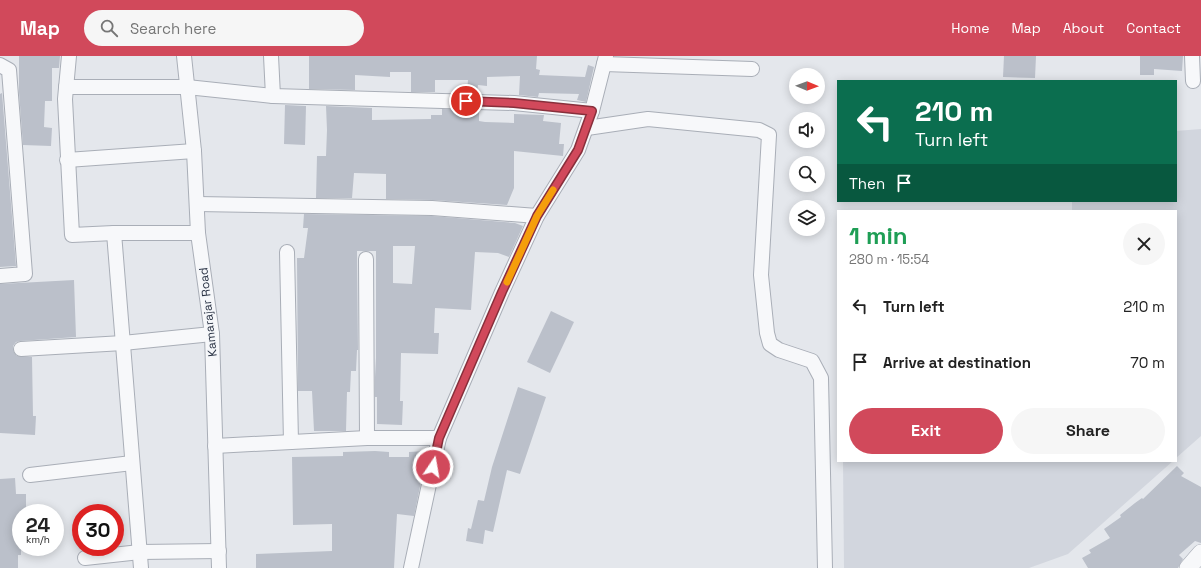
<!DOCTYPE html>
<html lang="en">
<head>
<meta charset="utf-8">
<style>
  body { margin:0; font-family:"Space Grotesk",sans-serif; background:#f6f6f6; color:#222; height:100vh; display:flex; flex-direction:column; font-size:15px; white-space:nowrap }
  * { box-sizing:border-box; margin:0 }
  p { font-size:13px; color:#767676 }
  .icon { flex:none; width:22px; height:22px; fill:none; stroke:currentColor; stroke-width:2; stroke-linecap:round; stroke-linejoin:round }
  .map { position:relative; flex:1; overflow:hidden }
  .details { position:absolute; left:837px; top:154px; width:340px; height:252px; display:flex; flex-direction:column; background:#fff; border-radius:0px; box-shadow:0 2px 10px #0003 }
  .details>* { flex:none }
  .guide { position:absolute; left:837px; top:24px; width:340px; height:122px; border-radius:0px; box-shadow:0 2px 10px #0003; background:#0b6e4f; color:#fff; overflow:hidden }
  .needle { width:26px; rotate:91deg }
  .buttons { position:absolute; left:789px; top:12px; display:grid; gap:8px }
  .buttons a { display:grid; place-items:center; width:36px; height:36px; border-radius:50%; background:#fff; box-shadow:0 2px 10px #0003; font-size:20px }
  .speed { position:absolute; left:12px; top:448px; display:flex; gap:8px; font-size:20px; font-weight:700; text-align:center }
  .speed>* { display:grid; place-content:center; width:52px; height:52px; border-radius:50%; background:#fff; box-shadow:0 2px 10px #0003; line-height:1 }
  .speed small { font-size:10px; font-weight:400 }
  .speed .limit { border:6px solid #d22; background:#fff; color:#111 }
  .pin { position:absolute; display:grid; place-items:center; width:34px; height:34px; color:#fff; margin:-17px; border:2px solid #fff; border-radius:50%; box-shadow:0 1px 4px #0007 }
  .me { position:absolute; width:44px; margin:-22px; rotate:12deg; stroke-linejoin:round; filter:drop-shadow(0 0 3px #0008) }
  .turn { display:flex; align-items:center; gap:14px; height:84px; padding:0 12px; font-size:18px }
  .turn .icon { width:52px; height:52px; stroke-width:2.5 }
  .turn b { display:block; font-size:28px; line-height:34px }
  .then { display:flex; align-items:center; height:38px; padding:0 12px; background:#0003; gap:8px; font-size:15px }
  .round { display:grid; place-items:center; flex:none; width:42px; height:42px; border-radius:21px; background:#f6f6f6 }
  .summary { display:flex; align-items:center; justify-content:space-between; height:68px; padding:0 12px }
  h1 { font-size:24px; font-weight:800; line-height:30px; color:#1e9e55 }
  .button { display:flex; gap:8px; margin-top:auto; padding:8px 12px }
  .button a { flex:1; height:46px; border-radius:24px; background:#d1495b; color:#fff; font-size:16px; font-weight:800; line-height:46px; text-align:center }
  .button a+a { background:#f6f6f6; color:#222 }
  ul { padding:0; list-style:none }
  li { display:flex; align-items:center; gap:12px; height:56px; padding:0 12px }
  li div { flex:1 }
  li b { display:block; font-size:15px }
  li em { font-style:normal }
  header { display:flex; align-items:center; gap:24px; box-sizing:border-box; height:56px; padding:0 20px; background:#d1495b; color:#fff }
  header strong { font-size:19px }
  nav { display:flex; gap:22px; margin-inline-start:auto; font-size:14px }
  .search { width:280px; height:36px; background:#f6f6f6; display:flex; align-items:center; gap:10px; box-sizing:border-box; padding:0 14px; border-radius:22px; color:#767676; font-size:15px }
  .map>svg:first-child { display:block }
</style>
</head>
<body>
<header>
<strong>Map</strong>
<div class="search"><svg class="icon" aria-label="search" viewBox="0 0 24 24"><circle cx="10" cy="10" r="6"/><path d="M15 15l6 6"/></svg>Search here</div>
<nav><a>Home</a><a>Map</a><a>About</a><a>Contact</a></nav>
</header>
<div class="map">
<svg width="1201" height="512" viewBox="0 0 1201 512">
  <rect width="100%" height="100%" fill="#e4e7ec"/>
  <g fill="#d2d6de">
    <polygon points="1201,73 1201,380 1176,402 1176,155 1072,155 1072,145 1176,145 1176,75"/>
    <polygon points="843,405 1173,405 1068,498 1029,512 844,512"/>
  </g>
  <g fill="#bbc0ca" fill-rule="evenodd">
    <polygon points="19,0 60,0 59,12 52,12 52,45 45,45 44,71 52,72 51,90 23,89 19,36"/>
    <polygon points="309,0 537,0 536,13 540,14 539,19 585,21 588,9 594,11 586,46 577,44 579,38 539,37 538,41 519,39 520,20 487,21 487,30 478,29 477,37 467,37 468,24 435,24 435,36 411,36 411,16 390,16 390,21 355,19 355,34 309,33"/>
    <polygon points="1004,0 1036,0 1035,22 1003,21"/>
    <polygon points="1140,0 1183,0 1182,15 1154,13 1154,19 1140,19"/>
    <polygon points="2,37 16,210 0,211 0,38"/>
    <polygon points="285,49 306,50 305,89 284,88"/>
    <polygon points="326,50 372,52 372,64 431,63 431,59 442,59 442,53 479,54 479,65 485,66 514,67 514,58 544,59 543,65 561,67 559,88 564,88 563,100 514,95 514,132 507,149 433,144 386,143 386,118 354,117 352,142 316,142 317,100 326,100 327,74"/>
    <path d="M 304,158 L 432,160 L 515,167 L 523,170 L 509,201 L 498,197 L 475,196 L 471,254 L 435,252 L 434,277 L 439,277 L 438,298 L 401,297 L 400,345 L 403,345 L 402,369 L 377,368 L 377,341 L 375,341 L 375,321 L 376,302 L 376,195 L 357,195 L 358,294 L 357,294 L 356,315 L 351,315 L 350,336 L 347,336 L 346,375 L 314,375 L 312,335 L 298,335 L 297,202 L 304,202 L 308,172 L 303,172 ZM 393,190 L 415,190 L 412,228 L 393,227 Z"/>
    <polygon points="74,224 76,281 20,285 16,286 13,290 14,297 17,300 32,301 33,360 36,360 35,379 0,377 0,228"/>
    <polygon points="551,255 574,266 550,317 527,306"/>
    <polygon points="518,331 546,341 520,418 507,414 493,476 485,474 483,488 466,485 468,472 471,473 478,444 484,445 492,411"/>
    <polygon points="375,395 389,396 389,401 409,401 409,396 426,395 426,401 414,460 397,458 394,512 256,512 256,498 332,495 332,468 293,469 292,401 343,400 343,396"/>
    <polygon points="1177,410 1184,417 1181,420 1201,431 1201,487 1195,485 1179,499 1183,503 1178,512 1088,512 1082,502 1091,497 1089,494 1110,482 1104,473 1121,461 1120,459 1135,447 1142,442 1143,443"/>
    <polygon points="15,422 16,438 26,438 26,457 21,457 21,499 18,499 18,512 0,512 0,423"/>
  </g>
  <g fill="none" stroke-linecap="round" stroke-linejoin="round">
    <g stroke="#a9aeb7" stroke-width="16">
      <g id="minor">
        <polyline points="69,0 65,43 72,179 114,177 198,177"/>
        <polyline points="184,0 194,95 198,177 212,278 219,512"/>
        <polyline points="271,0 273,40 514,47 592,55"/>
        <polyline points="1192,0 1193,25"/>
        <polyline points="604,8 752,13"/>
        <polyline points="0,9 9,14 25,218 0,220"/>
        <polyline points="66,31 187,31 273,40"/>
        <polyline points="587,72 648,63 759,74 769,79 761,219 767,277 770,288 779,294 812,305 821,322 825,512"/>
        <polyline points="67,104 194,95"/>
        <polyline points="197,148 432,152 537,160"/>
        <polyline points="114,177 141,512"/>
        <polyline points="287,196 291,386"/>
        <polyline points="366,203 367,382"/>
        <polyline points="21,293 123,287 212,278"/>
        <polyline points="215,390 367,382 439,382"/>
        <polyline points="30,419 132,407"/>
        <polyline points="85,502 140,496 219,495"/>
        <polyline points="411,512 439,382 502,236 537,160 578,94 592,55 606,0"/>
      </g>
    </g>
    <g stroke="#a9aeb7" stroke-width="18">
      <polyline id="tertiary" points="1188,512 1201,497"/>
    </g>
    <use href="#minor" stroke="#f7f8fa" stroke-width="14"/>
    <use href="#tertiary" stroke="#f7f8fa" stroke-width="17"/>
  </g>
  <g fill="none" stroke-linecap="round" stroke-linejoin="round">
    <g stroke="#882f3b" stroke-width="10">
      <polyline id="route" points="433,411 439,382 502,236 537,160 578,94 592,55 514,47 466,45"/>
    </g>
    <use href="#route" stroke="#d1495b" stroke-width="7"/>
    <polyline stroke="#f59e0b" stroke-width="7" points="507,226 537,160 553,134"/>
  </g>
  <g text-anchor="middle" stroke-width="3" stroke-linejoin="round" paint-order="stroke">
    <g font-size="12" fill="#2b3445" stroke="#f4f6f9">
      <text transform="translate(208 256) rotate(-96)" y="4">Kamarajar Road</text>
    </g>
  </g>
</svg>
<div class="buttons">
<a><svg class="needle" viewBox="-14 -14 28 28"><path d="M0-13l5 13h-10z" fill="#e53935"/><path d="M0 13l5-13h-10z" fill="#767676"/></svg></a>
<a><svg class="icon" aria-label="sound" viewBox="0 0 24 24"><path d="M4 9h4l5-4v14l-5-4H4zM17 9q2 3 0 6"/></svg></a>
<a><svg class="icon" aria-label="search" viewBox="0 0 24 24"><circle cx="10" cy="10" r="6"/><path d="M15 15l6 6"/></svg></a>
<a><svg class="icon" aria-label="layers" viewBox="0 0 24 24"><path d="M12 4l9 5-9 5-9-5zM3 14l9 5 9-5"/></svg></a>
</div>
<div class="speed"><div>24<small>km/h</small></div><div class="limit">30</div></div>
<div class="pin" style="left:466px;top:45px;background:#d93025"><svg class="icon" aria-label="arrive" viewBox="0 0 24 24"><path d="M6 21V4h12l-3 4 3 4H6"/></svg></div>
<svg class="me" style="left:433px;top:411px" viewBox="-20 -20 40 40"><circle r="17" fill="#d1495b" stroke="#fff" stroke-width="3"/><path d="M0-11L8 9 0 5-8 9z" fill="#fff"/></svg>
<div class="guide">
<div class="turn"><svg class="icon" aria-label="left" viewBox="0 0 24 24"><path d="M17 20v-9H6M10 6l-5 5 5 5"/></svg><div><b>210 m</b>Turn left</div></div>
<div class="then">Then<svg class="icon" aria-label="arrive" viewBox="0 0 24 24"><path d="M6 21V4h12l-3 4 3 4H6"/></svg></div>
</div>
<section class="details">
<div class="summary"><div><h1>1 min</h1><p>280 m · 15:54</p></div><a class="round"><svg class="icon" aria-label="close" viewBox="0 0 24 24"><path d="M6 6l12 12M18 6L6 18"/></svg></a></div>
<ul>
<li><svg class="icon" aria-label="left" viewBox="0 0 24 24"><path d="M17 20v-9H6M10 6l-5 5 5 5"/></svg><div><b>Turn left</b></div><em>210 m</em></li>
<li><svg class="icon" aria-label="arrive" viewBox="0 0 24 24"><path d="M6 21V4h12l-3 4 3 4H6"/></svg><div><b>Arrive at destination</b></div><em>70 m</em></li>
</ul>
<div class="button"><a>Exit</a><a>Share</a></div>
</section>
</div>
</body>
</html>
